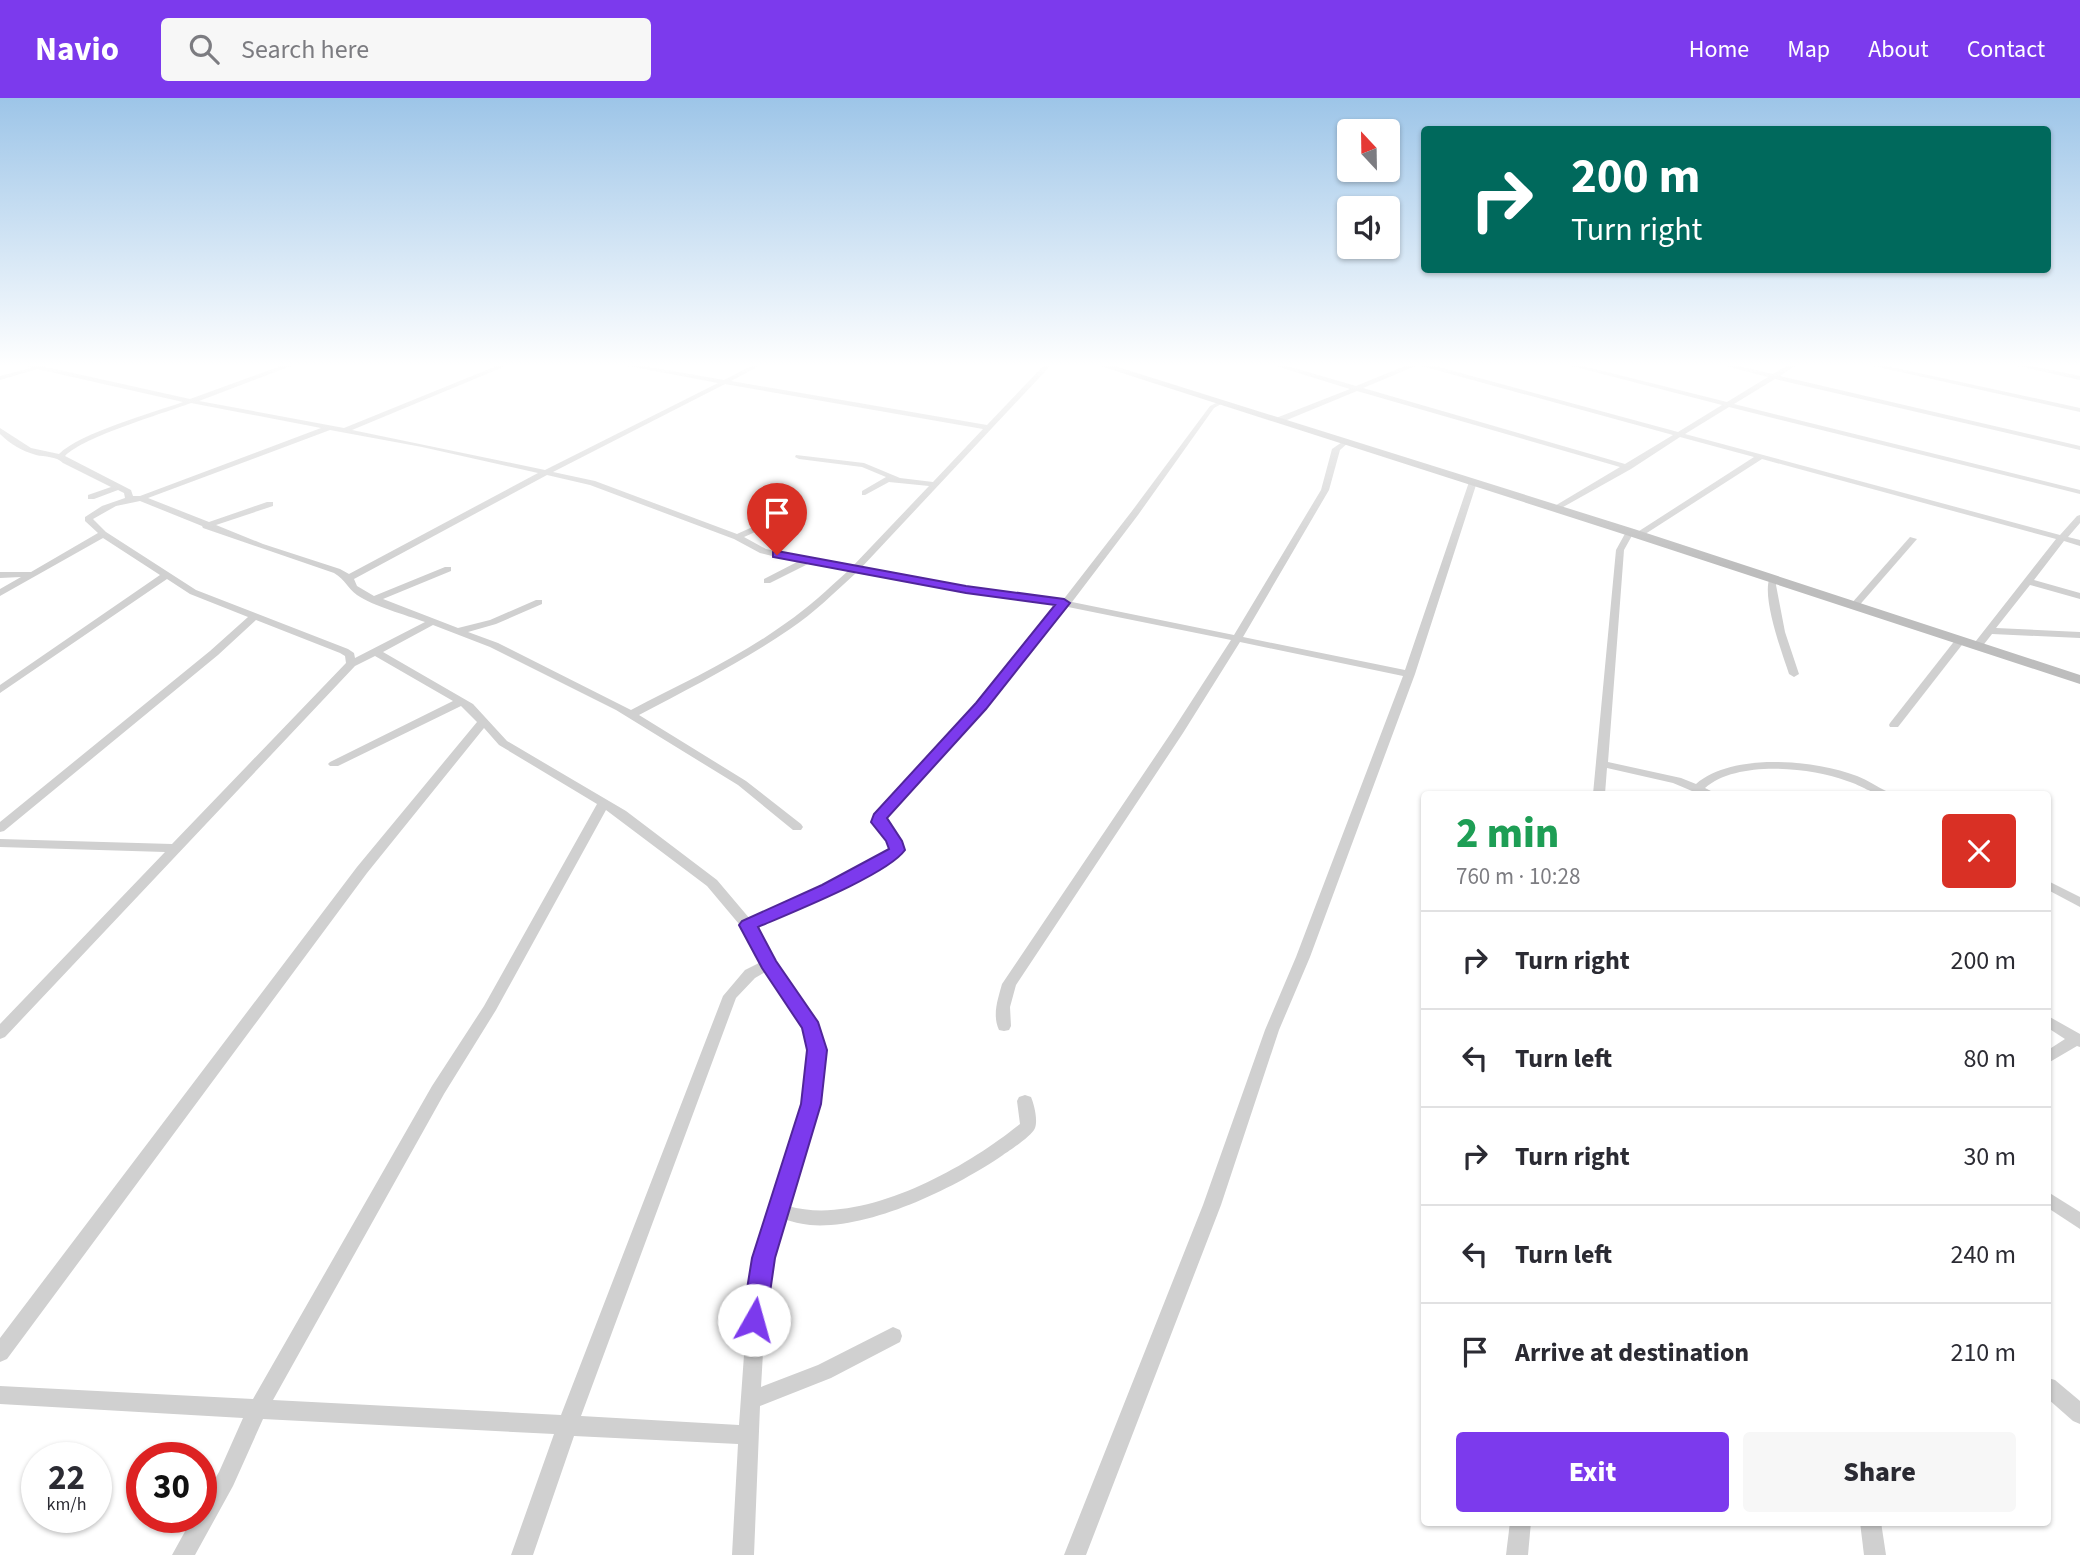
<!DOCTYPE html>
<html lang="en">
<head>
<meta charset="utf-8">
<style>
  body { margin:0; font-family:"Source Sans 3",sans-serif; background:#f7f7f7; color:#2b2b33; height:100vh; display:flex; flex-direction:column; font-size:26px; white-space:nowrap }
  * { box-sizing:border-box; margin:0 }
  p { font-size:23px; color:#7c7c81 }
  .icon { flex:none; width:38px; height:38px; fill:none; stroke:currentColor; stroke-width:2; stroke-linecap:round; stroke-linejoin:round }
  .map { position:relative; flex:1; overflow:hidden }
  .panel { position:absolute; left:1421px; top:693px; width:630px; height:735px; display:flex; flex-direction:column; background:#fff; border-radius:7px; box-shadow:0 2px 5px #0004 }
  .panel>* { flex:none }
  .guide { position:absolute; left:1421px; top:28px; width:630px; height:147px; border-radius:7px; box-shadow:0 2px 5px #0004; background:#00695c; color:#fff; overflow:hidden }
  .needle { width:46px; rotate:338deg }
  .fabs { position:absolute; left:1337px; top:21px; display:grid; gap:14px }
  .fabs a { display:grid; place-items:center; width:63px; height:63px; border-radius:7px; background:#fff; box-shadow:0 2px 5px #0004; font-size:35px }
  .speed { position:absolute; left:21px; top:1344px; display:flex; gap:14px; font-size:35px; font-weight:700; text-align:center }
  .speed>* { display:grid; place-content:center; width:91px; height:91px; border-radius:50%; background:#fff; box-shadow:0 2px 5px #0004; line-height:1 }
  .speed small { font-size:18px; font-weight:400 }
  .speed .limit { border:10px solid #d22; background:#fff; color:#111 }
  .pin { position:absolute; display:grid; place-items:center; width:60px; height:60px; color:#fff; margin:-72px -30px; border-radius:50% 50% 50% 0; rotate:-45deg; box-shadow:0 0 7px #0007 }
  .pin .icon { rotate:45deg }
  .me { position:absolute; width:77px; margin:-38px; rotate:7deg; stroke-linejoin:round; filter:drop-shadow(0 0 5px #0008) }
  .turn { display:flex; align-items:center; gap:24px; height:147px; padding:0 35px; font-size:32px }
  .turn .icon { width:91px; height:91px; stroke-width:2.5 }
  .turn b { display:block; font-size:49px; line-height:60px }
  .round { display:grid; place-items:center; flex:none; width:74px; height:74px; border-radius:7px; background:#f7f7f7 }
  .overview { display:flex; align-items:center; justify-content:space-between; height:119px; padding:0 35px }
  h1 { font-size:42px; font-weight:800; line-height:52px; color:#1e9e55 }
  .button { display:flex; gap:14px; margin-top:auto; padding:14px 35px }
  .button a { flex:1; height:80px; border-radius:7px; background:#7c3aed; color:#fff; font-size:28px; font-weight:800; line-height:80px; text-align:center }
  .button a+a { background:#f7f7f7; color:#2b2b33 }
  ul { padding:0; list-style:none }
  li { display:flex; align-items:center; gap:21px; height:98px; padding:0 35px; border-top:2px solid #e1e1e2 }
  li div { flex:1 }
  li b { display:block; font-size:26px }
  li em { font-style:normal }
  header { display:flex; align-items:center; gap:42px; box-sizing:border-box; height:98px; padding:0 35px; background:#7c3aed; color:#fff }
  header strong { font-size:33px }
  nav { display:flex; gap:38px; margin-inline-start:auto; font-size:24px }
  .search { width:490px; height:63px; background:#f7f7f7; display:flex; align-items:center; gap:18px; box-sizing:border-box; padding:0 24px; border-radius:7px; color:#7c7c81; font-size:26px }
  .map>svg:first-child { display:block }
</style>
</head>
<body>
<header>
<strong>Navio</strong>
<div class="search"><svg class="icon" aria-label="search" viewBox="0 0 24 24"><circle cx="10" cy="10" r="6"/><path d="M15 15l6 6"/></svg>Search here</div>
<nav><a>Home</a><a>Map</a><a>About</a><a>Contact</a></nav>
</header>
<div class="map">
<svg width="2080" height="1457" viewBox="0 0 2080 1457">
  <rect width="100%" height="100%" fill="#fff"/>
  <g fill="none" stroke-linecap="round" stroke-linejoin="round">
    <g fill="#d0d0d0" fill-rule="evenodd">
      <path d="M 16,265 L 28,265 L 190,301 L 289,265 L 299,265 L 199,303 L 344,330 L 504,265 L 513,265 L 352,332 L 545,372 L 718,285 L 612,265 L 627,265 L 724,282 L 757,265 L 765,265 L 731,283 L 987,327 L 1046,265 L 1053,265 L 861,470 L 966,489 L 1063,502 L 1132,413 L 1210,308 L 1220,303 L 1223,305 L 1214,310 L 1138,417 L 1072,504 L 1234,537 L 1321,392 L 1332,351 L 1345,342 L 1349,344 L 1340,352 L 1329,392 L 1243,539 L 1405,572 L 1469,384 L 1476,382 L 1477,384 L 1415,576 L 1310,859 L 1279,932 L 1221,1107 L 1086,1457 L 1064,1457 L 1203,1107 L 1265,932 L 1296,859 L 1403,578 L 1240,544 L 1183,635 L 1016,887 L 1010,909 L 1011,928 L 1009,932 L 1004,933 L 999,932 C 992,917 998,901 1002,886 L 1171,635 L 1231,542 L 1068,509 L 972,626 L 885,721 L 885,724 L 900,743 L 903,752 C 875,784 796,810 756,829 L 775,864 L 818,929 L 825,952 L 819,1006 L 788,1108 C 861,1129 965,1071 1020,1026 L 1017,1003 L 1019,999 L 1025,997 L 1031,999 C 1034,1006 1038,1022 1035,1030 C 1032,1038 1010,1052 1003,1057 C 955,1090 869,1132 810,1127 C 801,1126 792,1124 784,1121 L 772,1160 L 767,1187 L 761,1289 L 818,1267 L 893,1229 L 900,1232 L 902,1238 L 900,1244 L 831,1280 L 760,1308 L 754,1457 L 732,1457 L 738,1346 L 574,1338 L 533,1457 L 511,1457 L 554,1336 L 263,1321 L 233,1388 L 195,1457 L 172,1457 L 193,1419 L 201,1419 L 201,1404 L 219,1374 L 243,1320 L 0,1306 L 0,1288 L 253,1301 L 432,988 L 484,908 L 597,706 L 499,647 L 484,630 L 367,775 L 7,1261 L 0,1264 L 0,1240 L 357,769 L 477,624 L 461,608 L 338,668 L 330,668 L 328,666 L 330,664 L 453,603 L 375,558 L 355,568 L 5,939 L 0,941 L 0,926 L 165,754 L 0,749 L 0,741 L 172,746 L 346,565 L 345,558 L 340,555 L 256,522 L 218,557 L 4,733 L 0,734 L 0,724 L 210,553 L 248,519 L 190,496 L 167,481 L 0,595 L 0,587 L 160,477 L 103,440 L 0,498 L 0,491 L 21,479 L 0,480 L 0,474 L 31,474 L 98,435 L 85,423 L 85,419 L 102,408 L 125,400 L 124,395 L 118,392 L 94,401 L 88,401 L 88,397 L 111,389 L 63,365 C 56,358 45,359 36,357 C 22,353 10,346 0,336 L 0,330 L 31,350 L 59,356 C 80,335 152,315 183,304 L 37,271 L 0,282 L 0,278 L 31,270 ZM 725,286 L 983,331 L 933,384 L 900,380 L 864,365 L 796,357 L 795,359 L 799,361 L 862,369 L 886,379 L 862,393 L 862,397 L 865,397 L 889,384 L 929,388 L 852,469 L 766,451 L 744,439 L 800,414 L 800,410 L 794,410 L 737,436 L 595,383 L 553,374 ZM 191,305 L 321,330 L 140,398 L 133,398 L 131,392 L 65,358 C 85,338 162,316 191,305 ZM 330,332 L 422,349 L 538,375 L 349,476 L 340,471 L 263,446 L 216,427 L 273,408 L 273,404 L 267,404 L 209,424 L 148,400 ZM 547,377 L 590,387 L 734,441 L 760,455 L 797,464 L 764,481 L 764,485 L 770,485 L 808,466 L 848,473 C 828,491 808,510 786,525 C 738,560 683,585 631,612 L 498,545 L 468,534 L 496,526 L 542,506 L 542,502 L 536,502 L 490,522 L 458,530 L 383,501 L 451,473 L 451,469 L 445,469 L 374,498 L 357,488 L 354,481 ZM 140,403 L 202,428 L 203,430 L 334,475 C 346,482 347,490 357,497 C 373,508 406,517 425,524 L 355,560 L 354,555 L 348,551 L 196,492 L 106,434 L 93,421 L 116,408 ZM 856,475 L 966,495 L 1059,507 L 964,621 L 875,717 L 873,724 L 888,744 L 890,751 C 848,783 797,799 750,821 L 717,782 L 626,713 L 507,643 L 473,606 L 383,554 L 433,527 L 490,549 L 616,612 L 738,687 L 793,732 L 801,732 L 803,729 L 801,726 L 746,683 L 639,617 C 690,590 742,564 790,531 C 814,515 835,494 856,475 ZM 606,712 L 707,788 L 744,832 L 761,864 L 745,872 L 723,898 L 561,1317 L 273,1302 L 444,996 L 496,912 ZM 767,873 L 804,930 L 809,952 L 803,1006 L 754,1160 L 749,1187 L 739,1327 L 581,1318 L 736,900 L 755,880 Z"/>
      <path d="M 1266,265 L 1277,265 L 1356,288 L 1412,265 L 1424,265 L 1678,334 L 1722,307 L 1560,265 L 1571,265 L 1727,304 L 1768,279 L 1714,265 L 1726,265 L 1773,276 L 1791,265 L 1799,265 L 1780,278 L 2080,348 L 2080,352 L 1775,281 L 1734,306 L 2080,392 L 2080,396 L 1729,309 L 1685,336 L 2060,437 L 2077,418 L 2080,417 L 2080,425 L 2068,439 L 2080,442 L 2080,448 L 2064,443 L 2034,482 L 2080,495 L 2080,501 L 2030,487 L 1996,530 L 2080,534 L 2080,540 L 1992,536 L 1981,550 L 1973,550 L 1972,548 L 2056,441 L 1762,361 L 1639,440 L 1636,439 L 1636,435 L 1754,359 L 1680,339 L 1631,371 L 1556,413 L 1552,411 L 1553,409 L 1620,369 L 1357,293 L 1282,324 L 1276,324 L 1276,320 L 1350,291 ZM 1418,267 L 1673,337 L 1625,366 L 1363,290 Z"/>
      <polygon points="1860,265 1873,265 2080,310 2080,314"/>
      <polygon points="2005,265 2018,265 2080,278 2080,282"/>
      <path d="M 1630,431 L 1634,434 L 1624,452 L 1608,664 L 1681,680 L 1696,686 C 1733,654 1814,662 1857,678 C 1868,682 1877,689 1886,693 L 1888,696 C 1869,696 1864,688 1847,683 C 1809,669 1737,662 1705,690 L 1711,693 L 1713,696 L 1692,696 L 1692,693 L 1673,685 L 1607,670 L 1605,696 L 1593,696 L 1616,452 L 1627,432 Z"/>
      <polygon points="1910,439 1917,441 1857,510 1851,510 1851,506"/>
      <path d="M 1773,478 L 1778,481 L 1776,487 L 1785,534 L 1799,576 L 1794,579 L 1789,576 C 1782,555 1761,498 1770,479 Z"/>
      <polygon points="1960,540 1965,543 1898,629 1890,629 1889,627 1890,625 1956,541"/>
      <polygon points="2048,783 2080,799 2080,809 2048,792"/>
      <polygon points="2048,918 2080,936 2080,949 2077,948 2048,965 2048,952 2065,941 2048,930"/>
      <polygon points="2048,1094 2080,1114 2080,1131 2048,1110"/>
      <polygon points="2048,1280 2055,1282 2080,1303 2080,1326 2073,1323 2048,1301"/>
      <polygon points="1510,1424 1531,1424 1528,1457 1506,1457"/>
      <polygon points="1860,1424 1881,1424 1886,1457 1864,1457"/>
    </g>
    <polygon fill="#bdbdbd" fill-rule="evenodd" points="1091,265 1105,265 1634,431 2080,577 2080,586 1626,437"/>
  </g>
  <linearGradient id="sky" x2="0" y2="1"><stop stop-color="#9dc5e8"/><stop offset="0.57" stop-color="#fff"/><stop offset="1" stop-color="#fff" stop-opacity="0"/></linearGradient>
  <rect width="2080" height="469" fill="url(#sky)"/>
  <path fill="#7c3aed" stroke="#51269a" stroke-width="2" d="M 777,453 L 966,488 L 1064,501 L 1070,505 L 986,611 L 887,720 L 902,743 L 905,752 C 887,777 790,815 758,829 L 776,863 L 818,924 L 827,952 L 821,1006 L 775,1160 L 766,1222 L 763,1230 L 754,1234 L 746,1230 L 742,1222 L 752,1160 L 801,1006 L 807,952 L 802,930 L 762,870 L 739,827 L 742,823 L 822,787 L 889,751 L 886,743 L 871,724 L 874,716 L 976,605 L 1055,507 L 966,495 L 773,459 L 773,454 Z"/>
</svg>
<div class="fabs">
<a><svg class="needle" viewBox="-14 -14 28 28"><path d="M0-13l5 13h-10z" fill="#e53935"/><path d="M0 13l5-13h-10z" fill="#7c7c81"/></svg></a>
<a><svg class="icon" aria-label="sound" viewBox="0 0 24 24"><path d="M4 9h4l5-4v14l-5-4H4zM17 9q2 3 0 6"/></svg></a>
</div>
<div class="speed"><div>22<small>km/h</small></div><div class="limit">30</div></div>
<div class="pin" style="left:777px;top:457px;background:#d93025"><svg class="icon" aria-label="arrive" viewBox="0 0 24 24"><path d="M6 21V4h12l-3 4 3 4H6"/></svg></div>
<svg class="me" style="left:754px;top:1222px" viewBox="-20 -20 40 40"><circle r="19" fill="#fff"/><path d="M0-13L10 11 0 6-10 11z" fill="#7c3aed"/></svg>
<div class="guide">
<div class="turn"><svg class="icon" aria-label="right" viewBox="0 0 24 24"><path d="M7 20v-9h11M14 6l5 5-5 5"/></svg><div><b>200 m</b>Turn right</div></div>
</div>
<section class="panel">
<div class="overview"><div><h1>2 min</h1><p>760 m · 10:28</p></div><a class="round" style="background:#d93025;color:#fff"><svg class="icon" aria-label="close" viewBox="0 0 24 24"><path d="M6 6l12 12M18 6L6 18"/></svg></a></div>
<ul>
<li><svg class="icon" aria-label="right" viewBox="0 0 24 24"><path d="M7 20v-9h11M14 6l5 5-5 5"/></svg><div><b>Turn right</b></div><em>200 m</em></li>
<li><svg class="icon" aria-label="left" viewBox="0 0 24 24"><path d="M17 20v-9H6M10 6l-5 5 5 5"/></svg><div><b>Turn left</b></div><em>80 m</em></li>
<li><svg class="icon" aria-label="right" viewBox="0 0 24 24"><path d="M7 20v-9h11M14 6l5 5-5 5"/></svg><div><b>Turn right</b></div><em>30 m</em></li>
<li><svg class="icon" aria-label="left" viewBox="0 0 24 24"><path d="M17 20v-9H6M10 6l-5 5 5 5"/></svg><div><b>Turn left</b></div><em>240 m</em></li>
<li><svg class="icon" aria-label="arrive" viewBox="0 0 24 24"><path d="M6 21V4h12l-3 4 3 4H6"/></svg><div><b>Arrive at destination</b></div><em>210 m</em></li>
</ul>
<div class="button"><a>Exit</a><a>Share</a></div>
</section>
</div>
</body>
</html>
